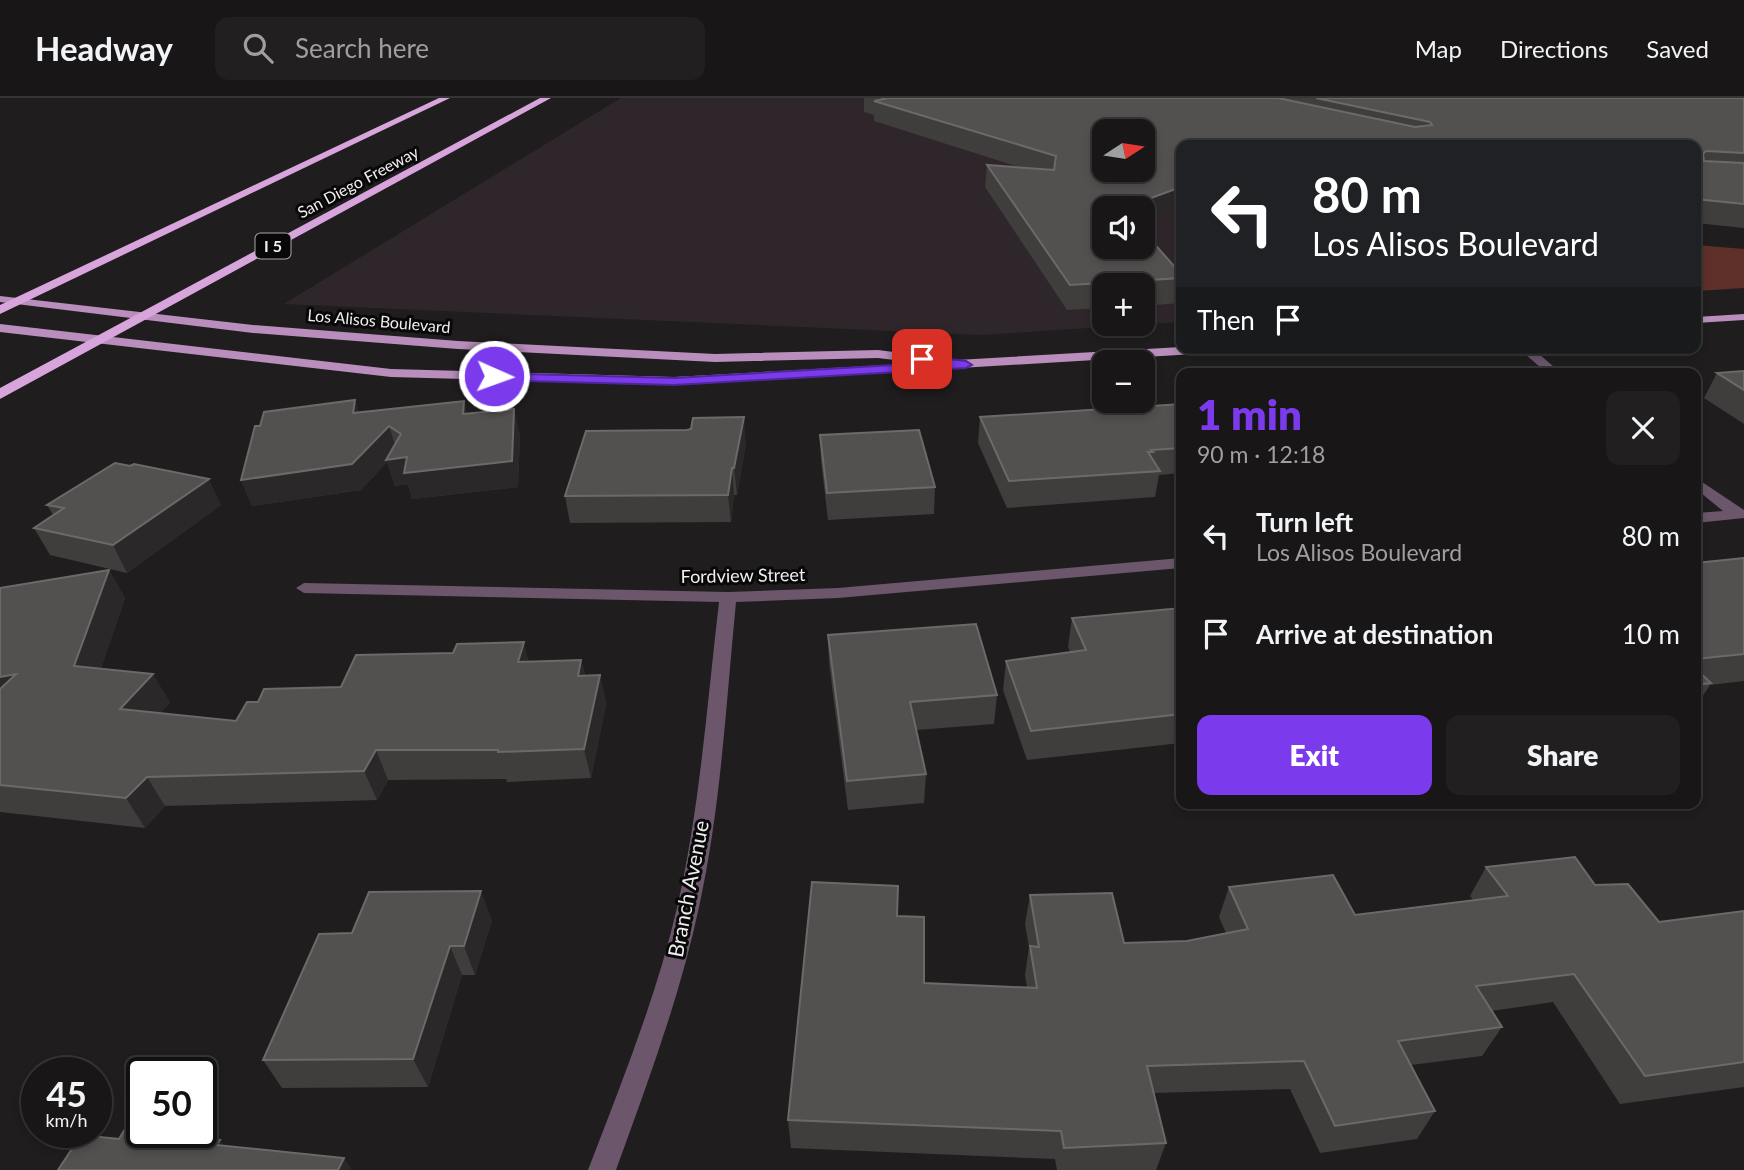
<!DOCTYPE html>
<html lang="en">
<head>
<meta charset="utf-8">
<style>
  body { margin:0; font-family:Lato,sans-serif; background:#211f20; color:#f1f3f6; height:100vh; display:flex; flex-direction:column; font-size:26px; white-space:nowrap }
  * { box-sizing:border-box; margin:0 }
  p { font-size:23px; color:#9f9fa1 }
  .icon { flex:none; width:38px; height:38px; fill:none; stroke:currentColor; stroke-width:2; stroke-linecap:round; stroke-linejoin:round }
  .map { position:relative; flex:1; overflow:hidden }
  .details { position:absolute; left:1176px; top:270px; width:525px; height:441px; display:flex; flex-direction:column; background:#181617; border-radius:14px; box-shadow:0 4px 10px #0003,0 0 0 2px #363536 }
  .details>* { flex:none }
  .hud { position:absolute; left:1176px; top:42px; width:525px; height:214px; border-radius:14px; box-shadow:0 4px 10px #0003,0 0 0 2px #363536; background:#202124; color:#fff; overflow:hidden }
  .needle { width:46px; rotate:78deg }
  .tools { position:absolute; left:1092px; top:21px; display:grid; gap:14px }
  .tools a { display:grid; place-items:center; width:63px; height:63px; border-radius:14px; background:#181617; box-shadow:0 4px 10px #0003,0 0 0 2px #363536; font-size:35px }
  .speed { position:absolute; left:21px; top:959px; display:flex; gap:14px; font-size:35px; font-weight:700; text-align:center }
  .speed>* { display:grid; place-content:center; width:91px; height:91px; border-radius:50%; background:#181617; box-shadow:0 4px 10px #0003,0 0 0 2px #363536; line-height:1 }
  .speed small { font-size:18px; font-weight:400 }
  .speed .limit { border:4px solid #111; border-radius:10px; background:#fff; color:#111 }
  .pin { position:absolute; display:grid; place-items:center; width:60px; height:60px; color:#fff; margin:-30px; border-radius:14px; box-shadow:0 4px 10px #0006 }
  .me { position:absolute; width:77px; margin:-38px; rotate:92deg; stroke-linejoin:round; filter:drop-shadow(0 0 5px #0008) }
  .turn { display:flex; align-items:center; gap:24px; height:147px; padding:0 21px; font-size:32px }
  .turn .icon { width:91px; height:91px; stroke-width:2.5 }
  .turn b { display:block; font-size:49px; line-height:60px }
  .then { display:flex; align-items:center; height:66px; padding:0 21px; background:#0003; gap:14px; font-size:26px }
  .round { display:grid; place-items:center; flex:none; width:74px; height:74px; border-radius:14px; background:#211f20 }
  .summary { display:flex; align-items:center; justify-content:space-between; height:119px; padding:0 21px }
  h1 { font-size:42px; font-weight:800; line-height:52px; color:#7c3aed }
  .button { display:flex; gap:14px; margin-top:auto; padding:14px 21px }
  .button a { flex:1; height:80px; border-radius:14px; background:#7c3aed; color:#fff; font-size:28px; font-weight:800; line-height:80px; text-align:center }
  .button a+a { background:#211f20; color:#f1f3f6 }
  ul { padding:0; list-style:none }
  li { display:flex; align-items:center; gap:21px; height:98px; padding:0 21px }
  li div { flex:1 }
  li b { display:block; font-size:26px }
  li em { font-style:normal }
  header { display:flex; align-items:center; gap:42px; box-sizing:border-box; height:98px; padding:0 35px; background:#181617; border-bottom:2px solid #363536 }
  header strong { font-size:33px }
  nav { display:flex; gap:38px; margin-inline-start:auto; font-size:24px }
  .search { width:490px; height:63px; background:#211f20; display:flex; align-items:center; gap:18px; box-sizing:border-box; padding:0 24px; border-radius:14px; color:#9f9fa1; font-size:26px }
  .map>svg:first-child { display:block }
</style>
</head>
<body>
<header>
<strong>Headway</strong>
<div class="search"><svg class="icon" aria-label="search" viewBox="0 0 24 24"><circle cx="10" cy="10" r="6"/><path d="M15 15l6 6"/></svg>Search here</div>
<nav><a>Map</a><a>Directions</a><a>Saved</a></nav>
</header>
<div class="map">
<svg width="1744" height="1072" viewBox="0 0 1744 1072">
  <rect width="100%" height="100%" fill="#201d1f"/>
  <path fill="#2e262a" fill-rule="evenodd" d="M 621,0 L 981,0 L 1104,72 L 1143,72 L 1181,55 L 1181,224 L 982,237 L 284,206 ZM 1104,110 L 1143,110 L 1143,149 L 1104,149 ZM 1104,187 L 1143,187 L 1143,226 L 1104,226 Z"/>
  <polygon fill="#5f3029" points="1696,147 1744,151 1744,190 1696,193"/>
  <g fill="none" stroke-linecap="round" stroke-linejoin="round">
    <g fill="#6b566c" fill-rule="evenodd">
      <polygon points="1518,250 1532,250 1561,275 1547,275"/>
      <polygon points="1696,380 1744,412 1744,420 1696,425 1696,415 1723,413 1696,391"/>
      <path d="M 1181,460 L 1181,470 L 838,500 L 736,504 C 726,606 721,709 699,809 C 680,899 647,986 616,1072 L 588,1072 C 621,986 656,900 677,810 C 700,709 707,606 719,504 L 304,495 L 296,490 L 304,485 L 728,494 L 838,490 Z"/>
    </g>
    <g fill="#b98ebc" fill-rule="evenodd">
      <polygon points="0,198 253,227 458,243 715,256 878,252 925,258 927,261 922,264 1181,249 1234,250 1228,254 674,287 391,279 0,234 0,226 391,271 674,279 920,265 878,260 715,264 458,251 253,235 0,204"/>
      <polygon points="1744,216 1744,222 1696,225 1696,219"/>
    </g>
    <g fill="#d8a4dc" fill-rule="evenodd">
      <polygon points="439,0 450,0 0,216 0,207"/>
      <polygon points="540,0 551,0 0,301 0,290"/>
    </g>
  </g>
  <g fill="#403d3d">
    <polygon points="864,0 1744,0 1744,130 1696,125 1696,47 1181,47 1104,110 1181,176 1180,205 1143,208 1143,187 1104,187 1104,210 1067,212 985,89 987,67 1022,70 874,23 874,17 864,14"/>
    <polygon points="1744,273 1744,326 1704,300 1717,275"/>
    <polygon points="1181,306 1181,375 1159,377 1155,399 1007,410 978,345 980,319"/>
    <polygon points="359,315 467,316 520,336 518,389 412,401 408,386 395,388 387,364 361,392 252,408 241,382 260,328"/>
    <polygon points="820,337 935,389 934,416 828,422 821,363"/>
    <polygon points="746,345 737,397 734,397 731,424 570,425 565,398"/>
    <polygon points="47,407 221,407 127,475 50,457 34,430 53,417"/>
    <polygon points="1744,460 1744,583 1710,587 1696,608 1696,465"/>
    <polygon points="109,472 125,500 101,570 170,604 160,615 236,623 258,604 341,589 529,564 581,562 585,577 600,577 606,606 591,680 507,684 506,681 388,682 377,702 165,708 145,730 0,714 0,490"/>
    <polygon points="1181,510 1181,645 1027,662 1003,592 1006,563 1070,554 1068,549 1072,520"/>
    <polygon points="828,537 997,597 994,626 916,632 926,676 924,705 848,712 829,565"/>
    <polygon points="1486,769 1595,787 1659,824 1744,813 1744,989 1620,1006 1553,904 1491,913 1502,929 1482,958 1411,967 1435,1013 1417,1041 1320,1055 1290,991 1154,995 1166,1045 1156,1072 1057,1072 1055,1061 791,1050 788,1022 897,818 924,885 1027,890 1025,877 1029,849 1025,826 1030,797 1124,845 1187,843 1226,835 1219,819 1229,789 1355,817 1473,802 1470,798"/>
    <polygon points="492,822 475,877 462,877 428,989 282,990 263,962 352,835"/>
  </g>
  <g fill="#2b2829">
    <polygon points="1181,89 1181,110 1143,125 1143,110 1124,110"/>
    <polygon points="355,302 363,327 353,315"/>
    <polygon points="464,303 470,328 463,316"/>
    <polygon points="514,311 520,336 518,389 412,401 408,386 395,388 387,364 361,392 252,408 241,382 389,328 397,353"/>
    <polygon points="744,319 746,345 737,397 734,370"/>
    <polygon points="732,370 734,397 731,424 728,397"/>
    <polygon points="209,381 221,407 127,475 113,447"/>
    <polygon points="109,472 125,500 92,596 74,568"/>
    <polygon points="524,544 531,573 518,564"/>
    <polygon points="581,562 588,591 578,578"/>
    <polygon points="16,576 0,612 0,579"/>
    <polygon points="153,576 170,604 137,640 120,611"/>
    <polygon points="600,577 606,606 591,680 584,651"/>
    <polygon points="376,652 388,682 377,702 364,673"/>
    <polygon points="147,679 165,708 145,730 126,700"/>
    <polygon points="481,793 492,822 475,877 464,848"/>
    <polygon points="450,848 462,877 428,989 413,961"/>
    <polygon points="220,1042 242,1069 216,1047"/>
    <polygon points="344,1060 352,1072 338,1072"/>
  </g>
  <g fill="#535050" stroke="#6c6969" stroke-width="2" fill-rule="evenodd">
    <path d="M 881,0 L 1278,0 L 1415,29 L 1432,27 L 1430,24 L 1316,0 L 1744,0 L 1744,55 L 1706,53 L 1703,56 L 1704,63 L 1744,65 L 1744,106 L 1696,101 L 1696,47 L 1181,47 L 1181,89 L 1124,110 L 1104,110 L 1104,149 L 1143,149 L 1143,133 L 1181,176 L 1181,180 L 1070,187 L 987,67 L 1054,72 L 1056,58 L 874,3 L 884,1 ZM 1104,33 L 1143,33 L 1143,72 L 1104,72 Z"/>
    <polygon points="1744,273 1744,292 1717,275"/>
    <polygon points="355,302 353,315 464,303 463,316 514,311 512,363 404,375 407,359 386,362 401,336 389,328 352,366 241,382 255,328 260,328 264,314"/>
    <polygon points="1181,306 1181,350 1151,352 1153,354 1148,354 1160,373 1009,383 980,319"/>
    <polygon points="744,319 734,370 732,370 728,397 565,398 586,333 687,332 691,331 693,320"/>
    <polygon points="919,332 935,389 827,395 820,337"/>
    <polygon points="115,365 130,368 134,366 209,381 113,447 34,430 64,410 47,407"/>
    <polygon points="1744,460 1744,556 1696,561 1696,465"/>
    <polygon points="109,472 74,568 153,576 120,611 236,623 247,604 258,604 264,591 341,589 356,557 453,555 457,546 524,544 518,564 581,562 578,578 600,577 584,651 498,654 498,652 376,652 364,673 147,679 126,700 0,687 0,591 16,576 0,579 0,490"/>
    <polygon points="1181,510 1181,616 1031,633 1006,563 1086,552 1072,520"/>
    <polygon points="976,526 997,597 910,604 926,676 847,683 828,537"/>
    <polygon points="1696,571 1711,585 1696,587"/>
    <polygon points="1575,759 1595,787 1628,786 1659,824 1744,813 1744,964 1645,978 1574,876 1476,888 1502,929 1398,943 1435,1013 1335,1028 1304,963 1147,968 1166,1045 1064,1050 1061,1033 788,1022 812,784 898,788 897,818 924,819 924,885 1037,890 1030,848 1039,849 1030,797 1112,795 1124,845 1187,843 1248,831 1229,789 1333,777 1355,817 1508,798 1486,769"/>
    <polygon points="481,793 464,848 450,848 413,961 263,962 319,836 352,835 369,794"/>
    <polygon points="125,1031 142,1033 142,1034 154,1034 220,1042 216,1047 344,1060 338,1072 58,1072 81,1037 119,1041"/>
  </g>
  <polygon fill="#7c3aed" stroke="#51269a" stroke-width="2" points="922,258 966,263 972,267 966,270 674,287 494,282 488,278 494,275 674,280 928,265 918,264 916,261"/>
  <g text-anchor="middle" stroke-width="6" stroke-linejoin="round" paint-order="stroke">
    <g font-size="16" fill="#f0eeef" stroke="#090808">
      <text transform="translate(358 84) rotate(-28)" y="6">San Diego Freeway</text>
      <text transform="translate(379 223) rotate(5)" y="6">Los Alisos Boulevard</text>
    </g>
    <rect fill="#090808" stroke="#aba9aa" stroke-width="2" x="255.5" y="135.5" width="35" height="25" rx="5"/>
    <g font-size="16" font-weight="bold" fill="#f0eeef">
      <text x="273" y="154">I 5</text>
    </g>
    <g font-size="18" fill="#f0eeef" stroke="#090808">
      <text transform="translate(743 478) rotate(-1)" y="6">Fordview Street</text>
    </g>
    <g font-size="21" fill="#f0eeef" stroke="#090808">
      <text transform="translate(689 791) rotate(-79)" y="7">Branch Avenue</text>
    </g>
  </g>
</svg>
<div class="tools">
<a><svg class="needle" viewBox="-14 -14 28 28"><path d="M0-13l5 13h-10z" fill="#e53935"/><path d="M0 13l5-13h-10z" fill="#9f9fa1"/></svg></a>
<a><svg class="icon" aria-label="sound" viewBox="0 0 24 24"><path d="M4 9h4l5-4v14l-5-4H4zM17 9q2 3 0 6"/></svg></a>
<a>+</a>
<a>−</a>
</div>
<div class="speed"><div>45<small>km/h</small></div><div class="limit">50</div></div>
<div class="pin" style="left:922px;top:261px;background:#d93025"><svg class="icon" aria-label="arrive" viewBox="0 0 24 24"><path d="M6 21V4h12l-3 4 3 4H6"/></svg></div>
<svg class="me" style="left:494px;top:278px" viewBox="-20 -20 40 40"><circle r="17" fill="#7c3aed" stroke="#fff" stroke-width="3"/><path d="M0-11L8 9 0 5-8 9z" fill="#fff"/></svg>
<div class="hud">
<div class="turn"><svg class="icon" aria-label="left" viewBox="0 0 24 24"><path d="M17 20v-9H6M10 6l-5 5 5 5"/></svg><div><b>80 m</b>Los Alisos Boulevard</div></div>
<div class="then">Then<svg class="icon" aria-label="arrive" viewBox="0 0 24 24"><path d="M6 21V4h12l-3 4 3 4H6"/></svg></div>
</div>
<section class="details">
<div class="summary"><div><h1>1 min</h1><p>90 m · 12:18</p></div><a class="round"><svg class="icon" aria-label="close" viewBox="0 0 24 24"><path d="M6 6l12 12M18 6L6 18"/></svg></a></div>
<ul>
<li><svg class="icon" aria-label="left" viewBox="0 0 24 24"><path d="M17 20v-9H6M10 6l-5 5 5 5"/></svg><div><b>Turn left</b><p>Los Alisos Boulevard</p></div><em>80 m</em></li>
<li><svg class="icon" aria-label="arrive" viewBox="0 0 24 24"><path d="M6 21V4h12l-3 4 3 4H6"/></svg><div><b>Arrive at destination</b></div><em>10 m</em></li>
</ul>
<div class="button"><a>Exit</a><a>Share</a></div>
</section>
</div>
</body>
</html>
